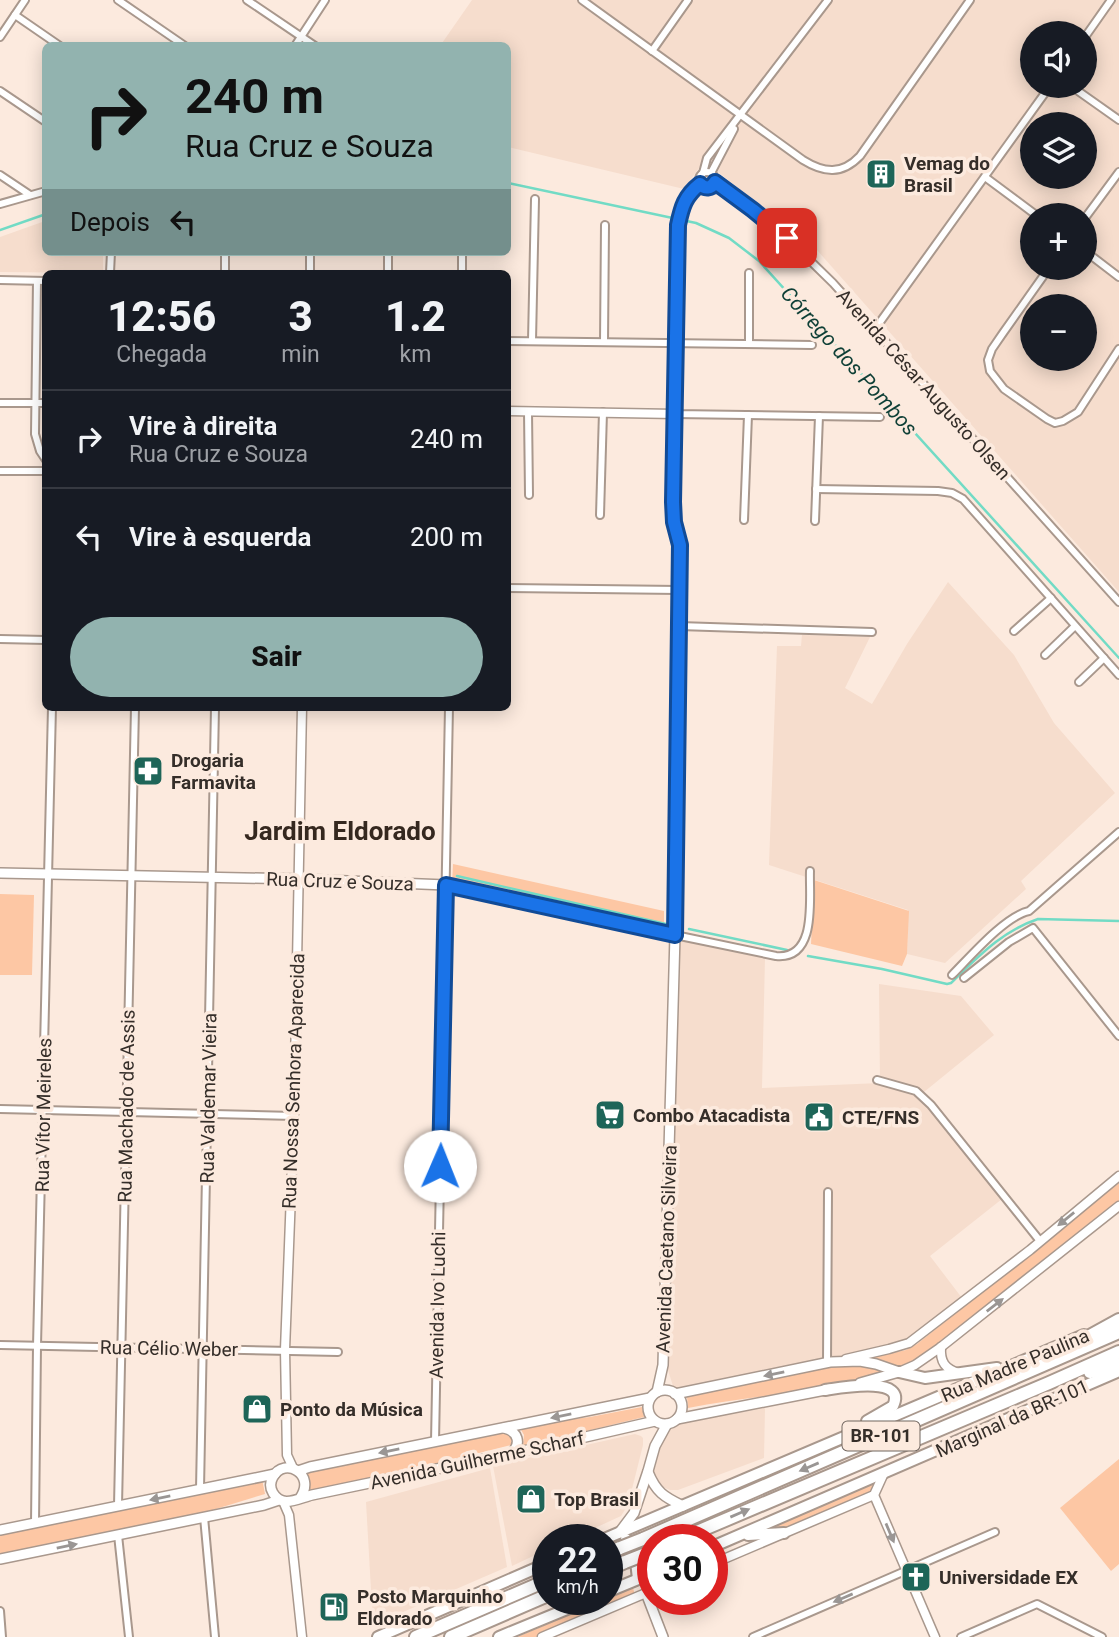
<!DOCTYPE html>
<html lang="pt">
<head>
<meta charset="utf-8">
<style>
  body { margin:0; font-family:Roboto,sans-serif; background:#20242c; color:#f1f3f6; height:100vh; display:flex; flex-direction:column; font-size:26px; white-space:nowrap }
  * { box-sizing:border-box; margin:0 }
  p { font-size:23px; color:#9ea1a6 }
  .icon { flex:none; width:38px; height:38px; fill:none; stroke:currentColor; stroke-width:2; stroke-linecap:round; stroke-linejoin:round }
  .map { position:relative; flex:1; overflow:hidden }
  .panel { position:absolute; left:42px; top:270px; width:469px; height:441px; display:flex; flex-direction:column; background:#171b24; border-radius:10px; box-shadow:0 4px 18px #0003 }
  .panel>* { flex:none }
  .banner { position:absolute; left:42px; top:42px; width:469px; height:214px; border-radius:10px; box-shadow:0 4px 18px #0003; background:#92b3af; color:#111; overflow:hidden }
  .fabs { position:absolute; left:1020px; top:21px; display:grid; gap:14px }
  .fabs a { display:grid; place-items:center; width:77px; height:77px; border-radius:50%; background:#171b24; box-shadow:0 4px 18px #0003; font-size:35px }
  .speed { position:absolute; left:532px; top:1524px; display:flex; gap:14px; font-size:35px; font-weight:700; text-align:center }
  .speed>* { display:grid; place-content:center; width:91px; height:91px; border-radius:50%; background:#171b24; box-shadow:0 4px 18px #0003; line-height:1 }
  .speed small { font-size:18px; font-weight:400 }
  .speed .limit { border:10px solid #d22; background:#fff; color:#111 }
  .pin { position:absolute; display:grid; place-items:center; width:60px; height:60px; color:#fff; margin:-30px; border-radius:14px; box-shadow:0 4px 10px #0006 }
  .me { position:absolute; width:77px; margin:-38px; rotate:1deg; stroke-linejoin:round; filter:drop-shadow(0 0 5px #0008) }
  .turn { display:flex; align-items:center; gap:24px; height:147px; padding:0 28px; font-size:32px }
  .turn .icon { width:91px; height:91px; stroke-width:2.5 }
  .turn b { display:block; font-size:49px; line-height:60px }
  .then { display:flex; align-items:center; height:66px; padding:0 28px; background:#0003; gap:14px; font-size:26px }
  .eta { display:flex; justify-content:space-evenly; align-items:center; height:119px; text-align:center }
  .eta b { font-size:42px; font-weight:800; line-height:49px }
  .button { display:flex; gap:14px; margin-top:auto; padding:14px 28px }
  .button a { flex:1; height:80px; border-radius:42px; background:#92b3af; color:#111; font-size:28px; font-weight:800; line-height:80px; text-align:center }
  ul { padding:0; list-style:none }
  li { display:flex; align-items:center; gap:21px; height:98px; padding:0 28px; border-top:2px solid #363941 }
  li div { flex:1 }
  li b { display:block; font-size:26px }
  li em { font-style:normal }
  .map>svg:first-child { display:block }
</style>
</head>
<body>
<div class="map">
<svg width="1119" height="1637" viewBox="0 0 1119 1637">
  <rect width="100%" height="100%" fill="#fceade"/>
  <g fill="#f6ddcd" fill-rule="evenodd">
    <path d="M 472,0 L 1119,0 L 1119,592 L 817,250 L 704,161 L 684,189 L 508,147 L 508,46 L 440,46 ZM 1032,33 L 1085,33 L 1085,86 L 1032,86 ZM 1032,124 L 1085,124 L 1085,177 L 1032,177 ZM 1032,215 L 1085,215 L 1085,268 L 1032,268 ZM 1032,306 L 1085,306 L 1085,359 L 1032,359 Z"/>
    <polygon points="45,221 46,252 103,252 103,273 0,272 0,237"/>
    <polygon points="948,582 1014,655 1054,723 1115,793 1021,881 1026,889 945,963 907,954 908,910 769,865 777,646 801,646 802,635 870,637 845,688 872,704 907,644"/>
    <polygon points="679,939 765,958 762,1088 880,1083 879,984 961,996 994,1035 924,1092 1002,1199 930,1256 962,1298 907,1340 901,1343 829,1359 676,1390 674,1389 666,1364"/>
    <polygon points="765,1408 764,1458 678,1490 670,1490 663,1487 656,1480 654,1471 663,1437 672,1426 679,1423"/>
    <polygon points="635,1434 641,1436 643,1438 643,1445 628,1505 621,1516 569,1540 548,1540 548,1549 512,1566 493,1466"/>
    <polygon points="490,1468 507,1567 373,1625 366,1502"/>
  </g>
  <g fill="#fdc7a4">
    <polygon points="453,864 664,911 664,927 658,928 452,885"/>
    <polygon points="814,880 909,911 907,954 902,966 811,944"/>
    <polygon points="0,894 34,895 32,975 0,975"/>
    <polygon points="1119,1183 1119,1203 950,1338 900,1370 870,1358 906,1350 917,1344"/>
    <path d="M 851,1363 L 881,1368 L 893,1372 C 826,1392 756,1395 688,1408 L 687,1397 L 809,1371 Z"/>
    <polygon points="642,1407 644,1417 578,1433 526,1447 523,1445 524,1435 519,1426 590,1417"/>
    <polygon points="503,1433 509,1434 512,1437 511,1445 455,1459 439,1465 312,1491 308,1487 306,1470"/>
    <polygon points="1119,1459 1119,1564 1111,1571 1060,1508"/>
    <polygon points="262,1479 265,1494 206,1512 0,1554 0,1532"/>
    <polygon points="877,1482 870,1494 786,1529 758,1530"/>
    <polygon points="633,1588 635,1595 536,1637 517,1637"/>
  </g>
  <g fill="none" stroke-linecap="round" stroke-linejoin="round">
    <g stroke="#72dbc5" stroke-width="2.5">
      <polyline points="508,183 696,223 729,238 759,261 1119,658"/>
      <polyline points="0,230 46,214"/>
      <polyline points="457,876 666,924"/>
      <polyline points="689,929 787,950"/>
      <path d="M 808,956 L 882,969 L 947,984 L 951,983 C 978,957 1002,931 1038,919 L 1119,921"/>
    </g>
    <g stroke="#a9988d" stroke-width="10">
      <g id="minor">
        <polyline points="118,0 185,46"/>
        <polyline points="247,0 315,46"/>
        <path d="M 582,0 L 803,160 C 824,173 842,175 860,156 L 970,0"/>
        <polyline points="15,15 60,46"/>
        <polyline points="0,37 25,0"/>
        <polyline points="1085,37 1111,0"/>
        <polyline points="295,46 325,0"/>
        <polyline points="652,51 688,0"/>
        <polyline points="1071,86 1119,120"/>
        <polyline points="0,91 46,122"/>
        <circle cx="707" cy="180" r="8"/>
        <polyline points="703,173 707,158 828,0"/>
        <polyline points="711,173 734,129"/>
        <polyline points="0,175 30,195"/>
        <polyline points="985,177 1036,215"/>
        <polyline points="715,182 787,238 833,283 1119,602"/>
        <path d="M 700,184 C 685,196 682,206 678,225 L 675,414 L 880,417"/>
        <polyline points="0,204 46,191"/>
        <polyline points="1085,218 1119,172"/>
        <polyline points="1085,251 1119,277"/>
        <polyline points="1049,268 1003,333 992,349 988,360 990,371 1004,389 1047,419 1055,423 1063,421 1078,412 1119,349"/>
        <polyline points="110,273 111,252"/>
        <polyline points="225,273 225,252"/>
        <polyline points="310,273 310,252"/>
        <polyline points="388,273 388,252"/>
        <polyline points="462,273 462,252"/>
        <polyline points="0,280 46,281"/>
        <polyline points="37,281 35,434 40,451 46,460"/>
        <polyline points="875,329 1050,86"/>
        <polyline points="508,341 812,345"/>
        <polyline points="532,341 535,199"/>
        <polyline points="604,342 605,225"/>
        <polyline points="749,344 749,273"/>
        <polyline points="0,403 46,403"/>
        <polyline points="528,412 529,495"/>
        <polyline points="0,471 46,471"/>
        <polyline points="816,489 938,491 952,493 963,499 1119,675"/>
        <polyline points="600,515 603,412"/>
        <polyline points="744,520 748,415"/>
        <polyline points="815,521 819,416"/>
        <polyline points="508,588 679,590"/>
        <polyline points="679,626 872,632"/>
        <polyline points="1014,631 1051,598"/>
        <polyline points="0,639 46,640"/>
        <polyline points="1045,655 1075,626"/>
        <polyline points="1079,682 1104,658"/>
        <path d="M 675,935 L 776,956 C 818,960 809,898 810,871"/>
        <path d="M 952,975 C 970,957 1005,916 1029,911 L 1119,832"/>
        <polyline points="964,978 1009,942 1033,928 1119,1036"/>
        <polyline points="877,1080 916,1091 931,1105 1040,1241"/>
        <polyline points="0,1109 294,1116"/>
        <polyline points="0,1345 338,1352"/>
        <polyline points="827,1363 828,1192"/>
        <polyline points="435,1442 449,707"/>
        <polyline points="200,1489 215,707"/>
        <polyline points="118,1506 135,707"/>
        <polyline points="204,1517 215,1637"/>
        <polyline points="35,1523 37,1346 52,707"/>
        <polyline points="118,1535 129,1637"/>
        <polyline points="0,1611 2,1637"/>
        <polyline points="753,1637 995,1532"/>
        <polyline points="961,1637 1037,1604 1102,1637"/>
      </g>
    </g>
    <g stroke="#a9988d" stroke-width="11">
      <g id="tertiary">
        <polyline points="508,411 675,414 673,502 674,522 680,545 675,935"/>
        <path d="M 941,1347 C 940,1362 945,1369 959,1373"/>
        <polyline points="846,1359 889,1349 909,1343 1030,1250 1119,1176"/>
        <polyline points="899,1372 915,1365 941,1347 1119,1206"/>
        <polyline points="293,1468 287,1455 285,1350 294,1116 302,707"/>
        <polyline points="874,1495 935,1637"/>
        <polyline points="283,1501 289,1515 302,1637"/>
        <polyline points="712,1564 874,1495 884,1473"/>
        <polyline points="542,1637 653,1590"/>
      </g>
    </g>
    <g stroke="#a9988d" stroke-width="12">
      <g id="secondary">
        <polyline points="0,873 299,879 446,885 675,935 663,1365 657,1392"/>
        <polyline points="860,1383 899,1372"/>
        <circle cx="665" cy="1407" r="17"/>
        <polyline points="675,1394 830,1362 860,1361 876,1364 899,1372"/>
        <polyline points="677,1419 830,1389"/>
        <path d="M 504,1428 C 518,1431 522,1444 511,1453"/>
        <polyline points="298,1471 310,1467 650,1398"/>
        <path d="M 648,1472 C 656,1492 664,1497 683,1506"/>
        <path d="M 300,1498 C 317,1474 284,1456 273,1477 C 270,1482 270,1488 273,1493 C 282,1509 299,1498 312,1495 L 542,1447 L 655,1421"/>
        <polyline points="0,1530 275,1474"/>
        <polyline points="619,1533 634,1513 648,1471 655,1446 667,1424"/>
        <polyline points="0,1559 264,1505 279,1500"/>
        <polyline points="646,1593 663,1637"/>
      </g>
    </g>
    <g stroke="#a9988d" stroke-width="14">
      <g id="primary">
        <polyline points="899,1372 925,1378 997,1368"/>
        <path d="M 825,1390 C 839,1388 908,1375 893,1406 L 867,1421"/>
        <polyline points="748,1535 784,1533"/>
        <path d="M 626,1539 C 634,1552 637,1563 638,1579"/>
        <polyline points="602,1540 1084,1335"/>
        <polyline points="712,1547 1119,1371"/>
        <polyline points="637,1553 643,1563 653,1568"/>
        <polyline points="607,1592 653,1573"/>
        <polyline points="378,1637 548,1563"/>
        <polyline points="499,1637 589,1600"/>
      </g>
    </g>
    <g stroke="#a9988d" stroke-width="16">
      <g id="motorway">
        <polyline points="1079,1342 1119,1320"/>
        <polyline points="1090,1372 1119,1364"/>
        <polyline points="643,1539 1119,1332"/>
        <polyline points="678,1540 1049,1383 1119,1352"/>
        <polyline points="607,1554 620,1548"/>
        <polyline points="607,1570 625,1562"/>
        <polyline points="416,1637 548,1580"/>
        <polyline points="451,1637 548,1595"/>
      </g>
    </g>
    <use href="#minor" stroke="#fff" stroke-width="6"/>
    <use href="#tertiary" stroke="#fff" stroke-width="8"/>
    <use href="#secondary" stroke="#fff" stroke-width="9"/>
    <use href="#primary" stroke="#fff" stroke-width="10"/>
    <use href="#motorway" stroke="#fff" stroke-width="12"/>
    <g stroke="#a9988d" stroke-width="16" stroke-linecap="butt">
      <g id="motorway-bridge">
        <polyline points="620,1548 643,1539"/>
        <polyline points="625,1562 648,1553"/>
      </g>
    </g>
    <use href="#motorway-bridge" stroke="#fff" stroke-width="12"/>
  </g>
  <defs><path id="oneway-solid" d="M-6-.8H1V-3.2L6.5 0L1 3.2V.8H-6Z" transform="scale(1.75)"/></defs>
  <g fill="#9a9694">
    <use href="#oneway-solid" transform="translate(1066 1219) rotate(141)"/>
    <use href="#oneway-solid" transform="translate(995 1305) rotate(-38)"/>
    <use href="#oneway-solid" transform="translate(774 1374) rotate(168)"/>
    <use href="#oneway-solid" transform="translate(561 1416) rotate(169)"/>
    <use href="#oneway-solid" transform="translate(389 1451) rotate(169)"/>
    <use href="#oneway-solid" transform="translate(809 1467) rotate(157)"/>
    <use href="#oneway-solid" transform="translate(160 1498) rotate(169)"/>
    <use href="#oneway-solid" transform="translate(740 1513) rotate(-23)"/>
    <use href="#oneway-solid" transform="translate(890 1533) rotate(67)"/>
    <use href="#oneway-solid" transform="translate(67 1546) rotate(-12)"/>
    <use href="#oneway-solid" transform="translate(843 1598) rotate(157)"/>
  </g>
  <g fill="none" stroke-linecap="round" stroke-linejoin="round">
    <g stroke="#114b97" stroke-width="18">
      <path id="route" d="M 440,1166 L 446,885 L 675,935 L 680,545 L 674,522 L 673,502 L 678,225 C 682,206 685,196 700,184 C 705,189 711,189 715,182 L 753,210 L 787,238"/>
    </g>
    <use href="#route" stroke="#1a73e8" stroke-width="12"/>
  </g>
  <defs>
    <g id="building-square" transform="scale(1.575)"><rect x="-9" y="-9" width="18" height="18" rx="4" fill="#1e6558" stroke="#fceade"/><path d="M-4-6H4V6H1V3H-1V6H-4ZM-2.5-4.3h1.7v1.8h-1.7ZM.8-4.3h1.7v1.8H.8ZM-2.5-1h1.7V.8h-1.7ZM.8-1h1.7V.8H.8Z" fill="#fff"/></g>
    <g id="pharmacy-square" transform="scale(1.575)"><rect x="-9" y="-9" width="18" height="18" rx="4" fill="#1e6558" stroke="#fceade"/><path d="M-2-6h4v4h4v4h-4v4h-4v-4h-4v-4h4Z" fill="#fff"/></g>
    <g id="supermarket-square" transform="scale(1.575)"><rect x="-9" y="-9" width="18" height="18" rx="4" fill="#1e6558" stroke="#fceade"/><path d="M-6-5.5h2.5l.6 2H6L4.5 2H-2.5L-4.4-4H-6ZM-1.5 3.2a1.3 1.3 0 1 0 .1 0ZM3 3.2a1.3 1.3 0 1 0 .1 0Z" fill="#fff"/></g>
    <g id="civic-square" transform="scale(1.575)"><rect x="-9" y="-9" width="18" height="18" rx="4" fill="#1e6558" stroke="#fceade"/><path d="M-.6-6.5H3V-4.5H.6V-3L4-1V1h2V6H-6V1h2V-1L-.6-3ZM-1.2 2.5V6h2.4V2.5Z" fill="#fff"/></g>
    <g id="shop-square" transform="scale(1.575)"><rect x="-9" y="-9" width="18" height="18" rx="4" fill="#1e6558" stroke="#fceade"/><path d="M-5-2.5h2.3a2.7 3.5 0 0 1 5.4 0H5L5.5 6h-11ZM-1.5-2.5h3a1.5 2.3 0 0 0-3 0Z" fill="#fff"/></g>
    <g id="church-square" transform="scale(1.575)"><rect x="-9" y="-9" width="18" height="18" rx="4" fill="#1e6558" stroke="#fceade"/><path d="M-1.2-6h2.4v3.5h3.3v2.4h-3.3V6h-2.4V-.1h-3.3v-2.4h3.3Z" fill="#fff"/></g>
    <g id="fuel-square" transform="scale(1.575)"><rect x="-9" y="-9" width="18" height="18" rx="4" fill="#1e6558" stroke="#fceade"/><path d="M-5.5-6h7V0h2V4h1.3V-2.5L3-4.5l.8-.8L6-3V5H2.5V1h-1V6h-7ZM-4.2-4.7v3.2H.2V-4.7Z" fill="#fff"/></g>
  </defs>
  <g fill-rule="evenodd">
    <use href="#building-square" x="881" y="174"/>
    <use href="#pharmacy-square" x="148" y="771"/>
    <use href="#supermarket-square" x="610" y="1115"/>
    <use href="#civic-square" x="819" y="1117"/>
    <use href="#shop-square" x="257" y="1409"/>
    <use href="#shop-square" x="531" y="1499"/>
    <use href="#church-square" x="916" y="1577"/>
    <use href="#fuel-square" x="334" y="1607"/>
  </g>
  <g text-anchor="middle" stroke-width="7" stroke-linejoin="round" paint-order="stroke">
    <rect fill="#fceade" stroke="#71665f" stroke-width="2" x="842.5" y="1421.5" width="77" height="29" rx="5"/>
    <g font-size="18" font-weight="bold" fill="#352e29">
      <text x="881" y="1442">BR-101</text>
    </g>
    <g font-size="19" font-weight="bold" fill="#352e29" stroke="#fceade" text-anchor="start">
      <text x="904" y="170">Vemag do<tspan x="904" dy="22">Brasil</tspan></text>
      <text x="171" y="767">Drogaria<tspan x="171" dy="22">Farmavita</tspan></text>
      <text x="633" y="1122">Combo Atacadista</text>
      <text x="842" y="1124">CTE/FNS</text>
      <text x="280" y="1416">Ponto da Música</text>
      <text x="554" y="1506">Top Brasil</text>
      <text x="939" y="1584">Universidade EX</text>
      <text x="357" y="1603">Posto Marquinho<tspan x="357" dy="22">Eldorado</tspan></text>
    </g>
    <g font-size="19" fill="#352e29" stroke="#fceade">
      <text transform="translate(924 384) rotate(48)" y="7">Avenida César Augusto Olsen</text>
      <text transform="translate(340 881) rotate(2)" y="7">Rua Cruz e Souza</text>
      <text transform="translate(293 1081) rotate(-88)" y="7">Rua Nossa Senhora Aparecida</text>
      <text transform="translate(208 1098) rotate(-89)" y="7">Rua Valdemar Vieira</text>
      <text transform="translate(126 1106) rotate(-89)" y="7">Rua Machado de Assis</text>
      <text transform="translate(43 1115) rotate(-89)" y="7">Rua Vítor Meireles</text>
      <text transform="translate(666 1249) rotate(-88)" y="7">Avenida Caetano Silveira</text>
      <text transform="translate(437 1305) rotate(-89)" y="7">Avenida Ivo Luchi</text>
      <text transform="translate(169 1348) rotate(1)" y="7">Rua Célio Weber</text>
      <text transform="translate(1015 1365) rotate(-23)" y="7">Rua Madre Paulina</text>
      <text transform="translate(1012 1418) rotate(-24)" y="7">Marginal da BR-101</text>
      <text transform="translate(477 1460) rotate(-12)" y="7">Avenida Guilherme Scharf</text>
    </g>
    <g font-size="21" font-style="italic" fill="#0e3f36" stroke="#fceade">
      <text transform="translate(849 361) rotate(48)" y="7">Córrego dos Pombos</text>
    </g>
    <g font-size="26" font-weight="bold" fill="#35281f" stroke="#fceade">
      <text x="340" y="840">Jardim Eldorado</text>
    </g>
  </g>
</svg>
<div class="fabs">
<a><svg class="icon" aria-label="sound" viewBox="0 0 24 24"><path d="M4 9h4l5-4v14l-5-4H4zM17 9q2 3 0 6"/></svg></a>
<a><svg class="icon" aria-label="layers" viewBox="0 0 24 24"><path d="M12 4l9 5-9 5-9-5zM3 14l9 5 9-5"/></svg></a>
<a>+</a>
<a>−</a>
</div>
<div class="speed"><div>22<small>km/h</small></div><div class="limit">30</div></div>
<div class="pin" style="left:787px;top:238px;background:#d93025"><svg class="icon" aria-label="arrive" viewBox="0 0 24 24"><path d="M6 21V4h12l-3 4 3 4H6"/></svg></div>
<svg class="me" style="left:440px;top:1166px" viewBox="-20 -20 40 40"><circle r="19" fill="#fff"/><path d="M0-13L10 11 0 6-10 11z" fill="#1a73e8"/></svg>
<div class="banner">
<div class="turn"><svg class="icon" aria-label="right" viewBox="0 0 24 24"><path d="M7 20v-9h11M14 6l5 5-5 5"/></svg><div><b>240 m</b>Rua Cruz e Souza</div></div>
<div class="then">Depois<svg class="icon" aria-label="left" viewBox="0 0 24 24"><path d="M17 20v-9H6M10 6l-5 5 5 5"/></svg></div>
</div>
<section class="panel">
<div class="eta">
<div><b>12:56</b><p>Chegada</p></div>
<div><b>3</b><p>min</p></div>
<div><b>1.2</b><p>km</p></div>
</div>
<ul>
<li><svg class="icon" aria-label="right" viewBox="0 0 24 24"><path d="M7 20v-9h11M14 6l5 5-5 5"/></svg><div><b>Vire à direita</b><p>Rua Cruz e Souza</p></div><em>240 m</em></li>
<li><svg class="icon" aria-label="left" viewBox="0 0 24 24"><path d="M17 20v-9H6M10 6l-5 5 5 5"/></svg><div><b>Vire à esquerda</b></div><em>200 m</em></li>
</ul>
<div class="button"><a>Sair</a></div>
</section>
</div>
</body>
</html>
